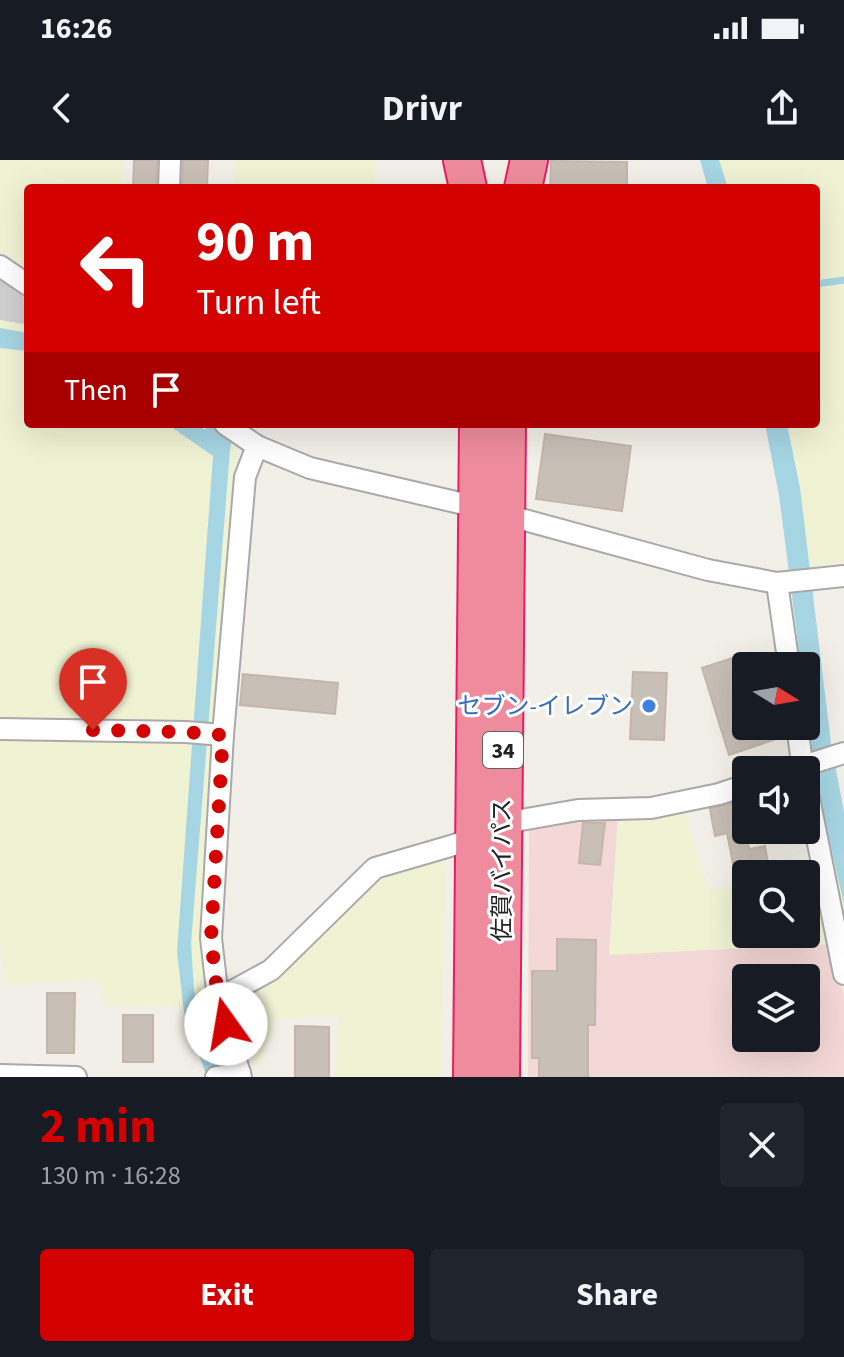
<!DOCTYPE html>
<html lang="en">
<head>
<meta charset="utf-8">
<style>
  body { margin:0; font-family:"Source Sans 3","Noto Sans JP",sans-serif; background:#20242c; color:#f1f3f6; height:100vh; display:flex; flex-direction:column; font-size:30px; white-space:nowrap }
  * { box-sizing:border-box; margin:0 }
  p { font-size:26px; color:#9ea1a6 }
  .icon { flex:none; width:44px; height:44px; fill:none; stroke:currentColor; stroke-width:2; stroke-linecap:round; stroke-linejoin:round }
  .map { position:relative; height:917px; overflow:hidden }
  .panel { display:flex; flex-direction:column; background:#171b24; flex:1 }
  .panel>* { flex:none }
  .guide { position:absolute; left:24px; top:24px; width:796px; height:244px; border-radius:8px; box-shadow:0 8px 32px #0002; background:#d30100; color:#fff; overflow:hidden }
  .needle { width:52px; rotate:101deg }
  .fabs { position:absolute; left:732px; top:492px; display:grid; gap:16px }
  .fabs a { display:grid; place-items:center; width:88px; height:88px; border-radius:8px; background:#171b24; box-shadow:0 8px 32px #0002; font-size:40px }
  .pin { position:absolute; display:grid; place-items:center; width:68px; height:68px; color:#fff; margin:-82px -34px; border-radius:50% 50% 50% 0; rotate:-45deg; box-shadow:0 0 8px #0007 }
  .pin .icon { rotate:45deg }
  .me { position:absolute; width:88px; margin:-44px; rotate:347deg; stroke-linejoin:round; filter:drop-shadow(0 0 6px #0008) }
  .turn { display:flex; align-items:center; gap:28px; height:168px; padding:0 40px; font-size:36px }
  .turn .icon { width:104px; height:104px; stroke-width:2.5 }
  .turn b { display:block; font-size:56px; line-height:68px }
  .then { display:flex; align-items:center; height:76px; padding:0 40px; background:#0003; gap:16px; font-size:30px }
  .round { display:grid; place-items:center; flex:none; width:84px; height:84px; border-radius:8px; background:#20242c }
  .summary { display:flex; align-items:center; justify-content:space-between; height:136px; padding:0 40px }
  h1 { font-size:48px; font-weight:700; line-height:60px; color:#d30100 }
  .action { display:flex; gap:16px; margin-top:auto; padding:16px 40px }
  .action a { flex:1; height:92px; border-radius:8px; background:#d30100; color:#fff; font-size:32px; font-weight:700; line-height:92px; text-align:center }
  .action a+a { background:#20242c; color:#f1f3f6 }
  .status { display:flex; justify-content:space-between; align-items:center; height:56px; padding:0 40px; background:#171b24; direction:ltr }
  .status svg { height:22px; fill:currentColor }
  header { display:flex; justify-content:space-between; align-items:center; height:104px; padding:0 40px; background:#171b24; font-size:36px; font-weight:700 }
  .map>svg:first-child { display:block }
</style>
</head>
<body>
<div class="status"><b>16:26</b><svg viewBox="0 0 49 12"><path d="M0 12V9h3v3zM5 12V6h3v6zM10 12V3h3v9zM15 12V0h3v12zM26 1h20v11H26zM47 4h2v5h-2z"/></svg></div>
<header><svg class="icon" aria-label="back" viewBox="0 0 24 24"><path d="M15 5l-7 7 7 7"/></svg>Drivr<svg class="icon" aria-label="share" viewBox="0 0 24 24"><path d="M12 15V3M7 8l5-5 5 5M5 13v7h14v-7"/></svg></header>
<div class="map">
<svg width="844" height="917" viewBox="0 0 844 917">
  <rect width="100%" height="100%" fill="#f2efe8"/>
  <path fill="#f4d8d7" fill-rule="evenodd" d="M 565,658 L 618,658 L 609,794 L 830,784 L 844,835 L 844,917 L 528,917 L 529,670 ZM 746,818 L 806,818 L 806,878 L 746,878 Z"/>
  <polygon fill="#d0d0d0" points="0,120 28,140 28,165 0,160"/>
  <g fill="#eff2d3">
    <polygon points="0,0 123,0 121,28 28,28 28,109 0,90"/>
    <polygon points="235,0 376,0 374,28 234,28"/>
    <polygon points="715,0 844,0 844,402 806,405 781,264 816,264 816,28 724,28"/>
    <polygon points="0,160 28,165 28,264 200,264 237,290 200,788 208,847 104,846 99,820 5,824 0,778"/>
    <polygon points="684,650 708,729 746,726 746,774 806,774 806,721 844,717 844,835 829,784 609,795 618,658"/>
    <polygon points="446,680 441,917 335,917 339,855 276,859 256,910 235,843 277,789 368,701"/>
  </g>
  <g fill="#a6d5e3">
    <polygon points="700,0 719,0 728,28 708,28"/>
    <polygon points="0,168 28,173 28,191 0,188"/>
    <polygon points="167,264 196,264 205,270 208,264 235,264 230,290 191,783 194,831 219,917 207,917 184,852 177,792 213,296"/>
    <path d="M 765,264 L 787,264 L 800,328 L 831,583 L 844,652 L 844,744 C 826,665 806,587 806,506 L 801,506 L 779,335 Z"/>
  </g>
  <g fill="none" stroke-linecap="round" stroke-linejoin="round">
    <polyline stroke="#a6d5e3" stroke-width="7" points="816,124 844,120"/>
  </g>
  <g fill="#c8bfb7" stroke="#c6b6a9" stroke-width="2">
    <polygon points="134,0 157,0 156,28 133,28"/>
    <polygon points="183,0 208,0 207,28 182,28"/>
    <polygon points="551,1 627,2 627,28 550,28"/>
    <polygon points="545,274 631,286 622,351 536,339"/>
    <polygon points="742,495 746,509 746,566 784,566 785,576 729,595 702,508"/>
    <polygon points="633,512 667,513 664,580 630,579"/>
    <polygon points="243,514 338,523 335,554 240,545"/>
    <polygon points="740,641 749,689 765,686 770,714 735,714 727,673 715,676 710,649"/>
    <polygon points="583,663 605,663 600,705 579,703"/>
    <polygon points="557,779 596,780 595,865 588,865 588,917 539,917 539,898 532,898 532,811 557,811"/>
    <polygon points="47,833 75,833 74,893 47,893"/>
    <rect x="123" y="855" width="30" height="47"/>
    <polygon points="295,866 329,867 329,917 295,917"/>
  </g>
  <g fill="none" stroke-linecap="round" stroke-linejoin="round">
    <g stroke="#a9a9a9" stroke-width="24">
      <g id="street">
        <polyline points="169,28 170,0"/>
        <polyline points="0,106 28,125"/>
        <polyline points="225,264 257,286 310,308 477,347 708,410 777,423 844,416"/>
        <polyline points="777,423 789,506"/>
        <polyline points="797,566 803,610"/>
        <polyline points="0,569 186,572 223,575"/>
        <polyline points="790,610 844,593"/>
        <polyline points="806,623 844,814"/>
        <polyline points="218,839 271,810 375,708 454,685 521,660 578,650 651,648 719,634 746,625"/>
        <polyline points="0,915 76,917"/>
        <polyline points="216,917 240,913"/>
        <polyline points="241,917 218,839 211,778 223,575 245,317 257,286"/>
      </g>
    </g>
    <g stroke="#e81d62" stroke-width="40">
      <g id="highway">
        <polyline points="462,0 468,28"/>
        <polyline points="523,28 529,0"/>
        <polyline points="472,917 478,264"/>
        <polyline points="501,917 507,264"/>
      </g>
    </g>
    <use href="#street" stroke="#fff" stroke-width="20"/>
    <use href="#highway" stroke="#ee8c9d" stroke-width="36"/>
  </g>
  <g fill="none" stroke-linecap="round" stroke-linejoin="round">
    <polyline stroke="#d30100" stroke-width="14" stroke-dasharray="0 25.2" points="93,570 186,572 223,575 211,778 218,839 226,864"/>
  </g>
  <circle fill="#3f7fe0" stroke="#fff" stroke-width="3" cx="649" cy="546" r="8"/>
  <g text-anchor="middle" stroke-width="6" stroke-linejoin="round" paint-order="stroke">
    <rect fill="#fff" stroke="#646464" stroke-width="2" x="483" y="572" width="40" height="36" rx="6"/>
    <g font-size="22" font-weight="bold" fill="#222">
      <text x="503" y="598">34</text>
    </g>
    <g font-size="24" fill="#366cbe" stroke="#fff" text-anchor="end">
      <text x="633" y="554">セブン-イレブン</text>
    </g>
    <g font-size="24" fill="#222" stroke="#fff">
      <text transform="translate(502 710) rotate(-90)" y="8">佐賀バイパス</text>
    </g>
  </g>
</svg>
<div class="fabs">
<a><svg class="needle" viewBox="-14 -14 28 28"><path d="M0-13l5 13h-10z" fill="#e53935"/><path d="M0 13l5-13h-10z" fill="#9ea1a6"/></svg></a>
<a><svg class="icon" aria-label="sound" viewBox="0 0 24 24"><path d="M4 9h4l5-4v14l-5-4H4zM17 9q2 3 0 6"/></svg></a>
<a><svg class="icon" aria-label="search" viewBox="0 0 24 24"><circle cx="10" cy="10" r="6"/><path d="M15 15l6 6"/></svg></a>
<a><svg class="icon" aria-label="layers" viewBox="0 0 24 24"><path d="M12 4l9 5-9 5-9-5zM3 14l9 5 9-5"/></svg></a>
</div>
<div class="pin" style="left:93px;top:570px;background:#d93025"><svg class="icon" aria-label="arrive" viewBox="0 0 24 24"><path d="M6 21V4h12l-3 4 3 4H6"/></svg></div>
<svg class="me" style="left:226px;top:864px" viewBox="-20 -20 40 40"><circle r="19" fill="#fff"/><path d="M0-13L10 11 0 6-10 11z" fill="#d30100"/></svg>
<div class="guide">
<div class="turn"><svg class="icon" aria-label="left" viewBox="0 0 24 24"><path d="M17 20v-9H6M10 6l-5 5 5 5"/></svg><div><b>90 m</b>Turn left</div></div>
<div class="then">Then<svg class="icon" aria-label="arrive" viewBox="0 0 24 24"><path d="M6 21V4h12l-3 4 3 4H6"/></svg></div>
</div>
</div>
<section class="panel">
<div class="summary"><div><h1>2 min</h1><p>130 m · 16:28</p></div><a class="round"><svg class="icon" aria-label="close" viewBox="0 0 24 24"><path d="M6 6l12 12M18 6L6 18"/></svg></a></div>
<div class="action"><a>Exit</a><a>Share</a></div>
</section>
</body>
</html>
